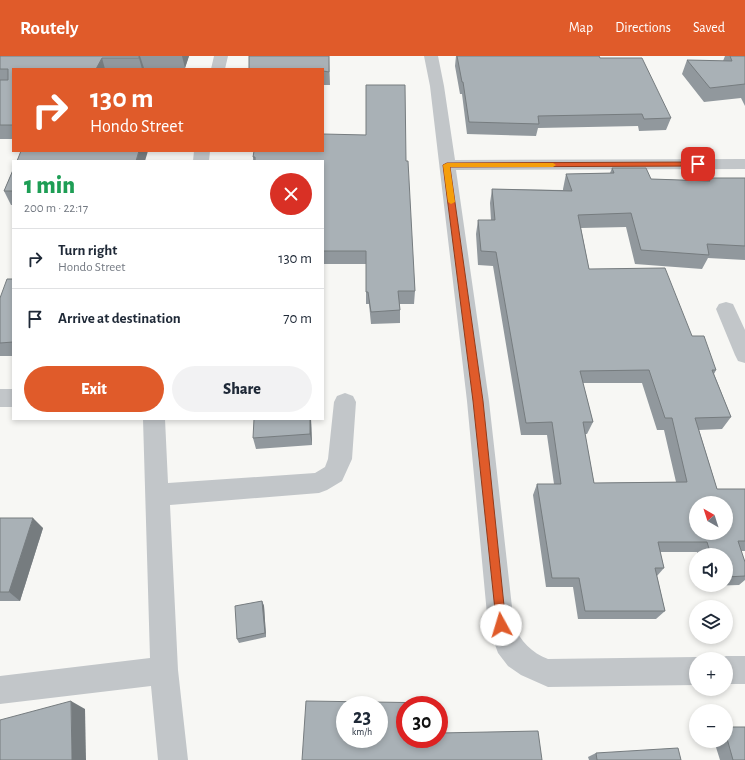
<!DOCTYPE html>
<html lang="en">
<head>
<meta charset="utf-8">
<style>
  body { margin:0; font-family:"Alegreya Sans",sans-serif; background:#f2f2f3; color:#1f2937; height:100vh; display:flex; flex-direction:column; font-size:15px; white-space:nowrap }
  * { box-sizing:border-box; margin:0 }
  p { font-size:13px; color:#747a83 }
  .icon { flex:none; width:22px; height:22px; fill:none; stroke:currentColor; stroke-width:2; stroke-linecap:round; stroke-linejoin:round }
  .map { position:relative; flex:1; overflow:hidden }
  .panel { position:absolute; left:12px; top:104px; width:312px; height:260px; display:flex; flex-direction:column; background:#fff; border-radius:0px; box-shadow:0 2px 6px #0003 }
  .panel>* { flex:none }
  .hud { position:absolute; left:12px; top:12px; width:312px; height:84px; border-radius:0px; box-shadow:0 2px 6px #0003; background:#e05b2a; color:#fff; overflow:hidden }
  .needle { width:26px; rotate:321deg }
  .buttons { position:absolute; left:689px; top:440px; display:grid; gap:8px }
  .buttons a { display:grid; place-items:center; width:44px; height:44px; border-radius:50%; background:#fff; box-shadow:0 2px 6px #0003; font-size:20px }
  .speed { position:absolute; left:336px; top:640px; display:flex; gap:8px; font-size:20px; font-weight:700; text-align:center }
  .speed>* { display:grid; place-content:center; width:52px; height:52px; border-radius:50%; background:#fff; box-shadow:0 2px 6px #0003; line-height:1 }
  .speed small { font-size:10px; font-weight:400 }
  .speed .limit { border:6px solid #d22; background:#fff; color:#111 }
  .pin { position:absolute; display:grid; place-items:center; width:34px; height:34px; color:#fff; margin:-17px; border-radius:8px; box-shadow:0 2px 6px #0006 }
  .me { position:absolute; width:44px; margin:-22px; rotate:354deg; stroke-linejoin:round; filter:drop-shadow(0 0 3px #0008) }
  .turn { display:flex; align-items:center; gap:14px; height:84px; padding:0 12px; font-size:18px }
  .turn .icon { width:52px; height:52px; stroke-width:2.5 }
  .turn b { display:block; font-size:28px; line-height:34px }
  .round { display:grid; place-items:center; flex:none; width:42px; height:42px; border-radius:21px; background:#f2f2f3 }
  .summary { display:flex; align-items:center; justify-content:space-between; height:68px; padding:0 12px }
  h1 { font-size:24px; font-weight:800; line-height:30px; color:#1e9e55 }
  .button { display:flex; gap:8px; margin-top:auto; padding:8px 12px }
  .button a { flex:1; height:46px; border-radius:24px; background:#e05b2a; color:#fff; font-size:16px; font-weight:800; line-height:46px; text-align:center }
  .button a+a { background:#f2f2f3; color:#1f2937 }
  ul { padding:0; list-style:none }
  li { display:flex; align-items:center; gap:12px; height:60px; padding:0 12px; border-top:1px solid #e0e1e3 }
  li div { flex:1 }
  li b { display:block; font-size:15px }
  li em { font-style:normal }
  header { display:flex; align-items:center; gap:24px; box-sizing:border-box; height:56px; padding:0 20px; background:#e05b2a; color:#fff }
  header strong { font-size:19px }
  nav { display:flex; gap:22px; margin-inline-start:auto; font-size:14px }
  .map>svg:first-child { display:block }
</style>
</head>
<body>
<header>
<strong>Routely</strong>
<nav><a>Map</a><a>Directions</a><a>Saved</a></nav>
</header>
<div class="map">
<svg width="745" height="704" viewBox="0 0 745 704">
  <rect width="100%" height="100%" fill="#f7f7f4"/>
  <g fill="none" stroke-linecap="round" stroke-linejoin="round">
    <g fill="#c2c6c9" fill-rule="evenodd">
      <polygon points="214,0 228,0 225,13 211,13"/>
      <path d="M 424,0 L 438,0 L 444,30 L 455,104 L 745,103 L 745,113 L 456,114 L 489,345 L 514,569 C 520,585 532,597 548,603 L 696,601 L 701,603 L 696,603 L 696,629 L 548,631 L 521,619 L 508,610 L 498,597 L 488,569 L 467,345 L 430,30 Z"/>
      <polygon points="194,95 210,95 209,105 193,105"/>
      <polygon points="726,246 733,248 745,274 745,307 738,305 735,299 716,253 719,248"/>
      <rect x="0" y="333" width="13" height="18"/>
      <polygon points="345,337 353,340 356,346 352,403 342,425 327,434 319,437 170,449 178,614 188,704 158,704 151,630 0,648 0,620 150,602 143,363 165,363 168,427 315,417 325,411 328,403 334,346 337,340"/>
      <polygon points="726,600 745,600 745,628 726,628 726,603 719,603"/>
    </g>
  </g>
  <g fill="#91989d" fill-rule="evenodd">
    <polygon points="0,0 189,0 185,12 144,12 143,13 13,13 13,83 0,83"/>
    <polygon points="329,0 330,29 323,29 323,13"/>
    <polygon points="456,0 599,0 600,2 671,62 666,74 639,75 638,70 538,72 536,80 467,78 462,38 460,38 455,10"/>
    <polygon points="725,0 745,0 745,50 741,42 704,46 682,18 687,4 723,5"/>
    <polygon points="253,101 406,105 415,235 414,248 400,248 400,267 371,268 369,248 366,248 366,208 323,208 323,105 253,105"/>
    <path d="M 612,112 L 651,123 L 707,125 L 708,122 L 745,122 L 745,204 L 708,202 L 702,213 L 635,208 L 626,171 L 581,172 L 589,213 L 692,280 L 716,314 L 714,318 L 731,361 L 722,373 L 699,374 L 717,433 L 745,433 L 745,495 L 741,495 L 745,506 L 745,524 L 739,529 L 707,530 L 707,529 L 726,529 L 726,499 L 698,499 L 697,496 L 660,496 L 664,512 L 657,520 L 665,555 L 656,563 L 578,563 L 573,531 L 546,531 L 533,439 L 537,428 L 554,428 L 547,379 L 521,379 L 493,210 L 478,209 L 476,178 L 478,164 L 491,164 L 490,147 L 492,133 L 563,134 L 563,133 L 566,118 L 610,117 ZM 583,327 L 642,327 L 657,374 L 664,374 L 676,426 L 594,427 L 585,378 L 587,378 L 593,366 Z"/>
    <polygon points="13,114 13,149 11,149 4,135"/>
    <polygon points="13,223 13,300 0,300 0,242"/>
    <polygon points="311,363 312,389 256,393 253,382"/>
    <polygon points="0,462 43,472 20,545 0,545"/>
    <polygon points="262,545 264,550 266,581 239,587 237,583"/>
    <polygon points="726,671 745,704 720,704 714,685 726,685"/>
    <polygon points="596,697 681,704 589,704 588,701"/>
  </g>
  <g fill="#767c7f">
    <polygon points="139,0 140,0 144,12 143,13 142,13 139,2"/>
    <polygon points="182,0 189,0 185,12"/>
    <polygon points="102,2 105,13 96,13"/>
    <polygon points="139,95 148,95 145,105 136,105"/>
    <polygon points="310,363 311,363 312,389 310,378"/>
    <polygon points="33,462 43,472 20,545 9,536"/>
    <polygon points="262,545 264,550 266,581 265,577"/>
    <polygon points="71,645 85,653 86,704 72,704"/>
  </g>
  <g fill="#a9b1b6" stroke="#767c7f" fill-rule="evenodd">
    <polygon points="0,0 139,0 139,2 102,2 96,13 13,13 13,69 0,69 0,24 8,24 8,13 0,13"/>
    <polygon points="249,0 329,0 329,16 323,15 323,13 249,13"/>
    <polygon points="457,0 599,0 600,2 642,2 671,62 644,63 642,58 538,60 539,68 469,66 463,26 462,26"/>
    <polygon points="730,0 745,0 745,28 710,32 687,4 732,5"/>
    <polygon points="366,29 405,29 406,105 408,105 415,235 398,235 400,254 371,256 368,236 366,236 366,195 323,195 323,105 255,105 255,101 253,101 254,95 323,95 323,78 366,79"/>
    <polygon points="21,95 139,95 136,105 17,105"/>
    <path d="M 612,112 L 646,112 L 651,123 L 710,125 L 708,122 L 745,122 L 745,190 L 707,188 L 709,199 L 641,194 L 631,157 L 578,159 L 589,213 L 665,212 L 692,280 L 704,280 L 716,314 L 712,314 L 731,361 L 695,362 L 717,433 L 745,433 L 745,485 L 738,485 L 745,506 L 745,520 L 726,521 L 726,499 L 711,499 L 707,486 L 658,486 L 664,512 L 655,512 L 665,555 L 585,555 L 579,522 L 552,522 L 537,428 L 561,428 L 552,366 L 526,367 L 496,196 L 481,195 L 478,164 L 495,164 L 492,133 L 572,135 L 566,118 L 614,117 ZM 649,314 L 665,362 L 672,362 L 687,426 L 594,427 L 583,366 L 593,366 L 580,315 ZM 696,447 L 726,447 L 726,477 L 696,477 Z"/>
    <polygon points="13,114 13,135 4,135"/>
    <polygon points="7,223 13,223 13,286 0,287 0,242"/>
    <polygon points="254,363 310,363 310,378 253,382"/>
    <polygon points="0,462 33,462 9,536 0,536"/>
    <polygon points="262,545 265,577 237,583 235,550"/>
    <polygon points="71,645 72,704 0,704 0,664"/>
    <path d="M 306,645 L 439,647 L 440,677 L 538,675 L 542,704 L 302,704 ZM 345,649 L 379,649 L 379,683 L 345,683 ZM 405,649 L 439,649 L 439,683 L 405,683 Z"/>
    <polygon points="726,671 745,671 745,704 733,704 726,679"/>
    <polygon points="678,692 681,704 597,704 596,697"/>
  </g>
  <polygon fill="#e05b2a" stroke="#923b1b" points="698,106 701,108 700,110 450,111 483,345 506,569 505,573 501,575 497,573 473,345 443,109 447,107"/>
  <polygon fill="#f59e0b" points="447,107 553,107 556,109 553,111 450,111 455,146 451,148 448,146 443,109"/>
</svg>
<div class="buttons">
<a><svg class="needle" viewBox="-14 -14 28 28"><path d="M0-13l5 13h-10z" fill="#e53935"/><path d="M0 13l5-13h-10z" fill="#747a83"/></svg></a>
<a><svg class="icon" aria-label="sound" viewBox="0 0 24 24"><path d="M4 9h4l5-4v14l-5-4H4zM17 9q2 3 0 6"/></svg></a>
<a><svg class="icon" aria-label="layers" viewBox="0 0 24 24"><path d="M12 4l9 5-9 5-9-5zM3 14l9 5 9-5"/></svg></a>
<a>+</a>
<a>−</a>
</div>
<div class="speed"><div>23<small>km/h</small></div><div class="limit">30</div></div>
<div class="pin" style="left:698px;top:108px;background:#d93025"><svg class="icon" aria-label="arrive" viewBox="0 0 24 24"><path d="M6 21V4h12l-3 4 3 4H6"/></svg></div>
<svg class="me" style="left:501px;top:569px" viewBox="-20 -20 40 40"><circle r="19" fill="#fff"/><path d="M0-13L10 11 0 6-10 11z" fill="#e05b2a"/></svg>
<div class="hud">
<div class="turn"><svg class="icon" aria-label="right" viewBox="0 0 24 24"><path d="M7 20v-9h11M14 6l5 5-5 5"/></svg><div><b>130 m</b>Hondo Street</div></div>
</div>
<section class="panel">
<div class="summary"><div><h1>1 min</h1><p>200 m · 22:17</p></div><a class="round" style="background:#d93025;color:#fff"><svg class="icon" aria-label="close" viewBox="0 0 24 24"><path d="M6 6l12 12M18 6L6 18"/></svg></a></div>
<ul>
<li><svg class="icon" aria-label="right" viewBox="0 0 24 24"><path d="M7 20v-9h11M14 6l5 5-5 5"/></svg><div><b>Turn right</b><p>Hondo Street</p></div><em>130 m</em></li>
<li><svg class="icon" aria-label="arrive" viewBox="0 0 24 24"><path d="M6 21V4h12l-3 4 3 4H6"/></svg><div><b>Arrive at destination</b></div><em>70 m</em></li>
</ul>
<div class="button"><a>Exit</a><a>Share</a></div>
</section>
</div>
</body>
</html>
